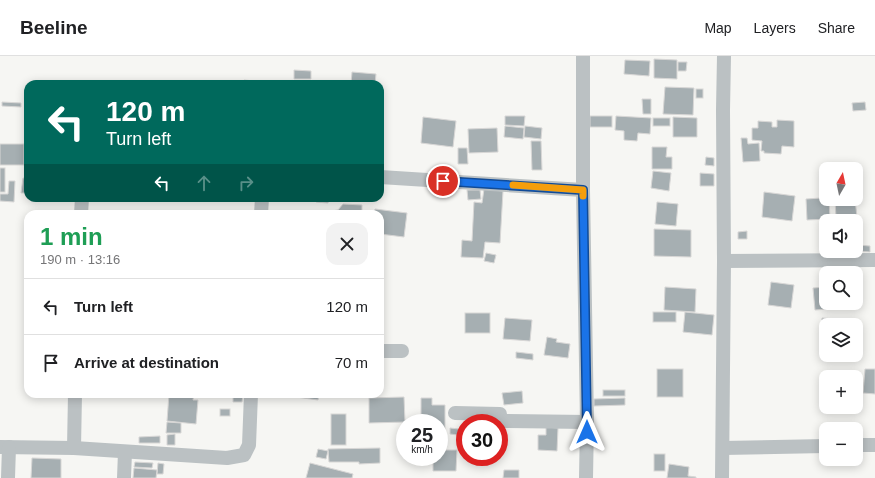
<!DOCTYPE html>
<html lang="en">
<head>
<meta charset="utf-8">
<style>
  body { margin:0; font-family:Arial,sans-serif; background:#f2f2f2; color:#202124; height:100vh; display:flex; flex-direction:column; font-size:15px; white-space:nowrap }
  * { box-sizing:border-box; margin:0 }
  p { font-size:13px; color:#757577 }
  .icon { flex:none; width:22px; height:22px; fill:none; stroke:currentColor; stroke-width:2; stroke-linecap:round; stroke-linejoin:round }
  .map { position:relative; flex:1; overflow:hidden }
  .side { position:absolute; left:24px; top:154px; width:360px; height:188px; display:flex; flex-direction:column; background:#fff; border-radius:12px; box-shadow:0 2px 10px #0003 }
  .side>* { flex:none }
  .hud { position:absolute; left:24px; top:24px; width:360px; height:122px; border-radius:12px; box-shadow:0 2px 10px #0003; background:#00695c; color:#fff; overflow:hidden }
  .needle { width:26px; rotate:9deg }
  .controls { position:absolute; left:819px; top:106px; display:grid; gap:8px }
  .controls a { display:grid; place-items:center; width:44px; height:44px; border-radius:8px; background:#fff; box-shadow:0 2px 10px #0003; font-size:20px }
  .speed { position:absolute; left:396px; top:358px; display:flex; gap:8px; font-size:20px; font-weight:700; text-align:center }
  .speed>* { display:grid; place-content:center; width:52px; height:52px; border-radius:50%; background:#fff; box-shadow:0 2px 10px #0003; line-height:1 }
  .speed small { font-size:10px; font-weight:400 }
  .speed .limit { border:6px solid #d22; background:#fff; color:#111 }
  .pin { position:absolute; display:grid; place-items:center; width:34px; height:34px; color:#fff; margin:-17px; border:2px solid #fff; border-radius:50%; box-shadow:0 1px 4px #0007 }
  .me { position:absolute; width:44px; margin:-22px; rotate:0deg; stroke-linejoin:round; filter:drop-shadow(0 0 3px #0008) }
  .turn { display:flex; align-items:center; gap:14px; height:84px; padding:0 16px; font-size:18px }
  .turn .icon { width:52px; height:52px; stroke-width:2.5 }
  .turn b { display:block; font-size:28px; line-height:34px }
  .lanes { display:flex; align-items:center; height:38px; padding:0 16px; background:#0003; justify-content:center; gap:20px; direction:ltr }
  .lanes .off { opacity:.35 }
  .round { display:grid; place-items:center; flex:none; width:42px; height:42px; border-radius:12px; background:#f2f2f2 }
  .summary { display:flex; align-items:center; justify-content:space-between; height:68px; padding:0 16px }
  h1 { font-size:24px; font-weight:800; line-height:30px; color:#1e9e55 }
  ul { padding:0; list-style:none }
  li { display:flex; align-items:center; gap:12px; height:56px; padding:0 16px; border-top:1px solid #e0e0e0 }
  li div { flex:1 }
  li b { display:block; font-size:15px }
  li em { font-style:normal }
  header { display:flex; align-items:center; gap:24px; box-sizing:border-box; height:56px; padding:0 20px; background:#fff; border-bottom:1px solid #e0e0e0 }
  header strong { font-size:19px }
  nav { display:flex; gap:22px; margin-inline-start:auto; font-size:14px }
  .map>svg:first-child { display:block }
</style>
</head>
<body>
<header>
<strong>Beeline</strong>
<nav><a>Map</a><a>Layers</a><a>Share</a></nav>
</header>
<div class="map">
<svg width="875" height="422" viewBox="0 0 875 422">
  <rect width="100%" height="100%" fill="#f6f6f3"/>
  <g fill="#a6afb2" stroke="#d8d7d6">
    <polygon points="654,3 677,4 677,23 654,22"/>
    <polygon points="625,4 650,5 649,20 624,18"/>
    <polygon points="678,6 687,6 686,15 678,15"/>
    <polygon points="294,14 311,15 311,23 294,23"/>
    <polygon points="352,16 376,18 375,28 351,28"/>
    <polygon points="244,24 275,27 275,28 243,28"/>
    <polygon points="665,31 694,32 693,59 663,58"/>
    <rect x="696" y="33" width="7" height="9"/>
    <polygon points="642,43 651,43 651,58 643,58"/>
    <polygon points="2,46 21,47 21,51 2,50"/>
    <polygon points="865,46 866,54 853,55 852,47"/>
    <polygon points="505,60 525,60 524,70 505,69"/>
    <rect x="590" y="60" width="22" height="11"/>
    <polygon points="616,60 651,62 650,78 638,77 637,85 624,84 624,75 615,74"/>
    <polygon points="423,61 456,65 453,91 421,87"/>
    <polygon points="673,61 697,62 697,81 673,81"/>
    <rect x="653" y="62" width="17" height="8"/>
    <polygon points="777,64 794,65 794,91 782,90 781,98 764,97 764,95 761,95 762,85 752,84 752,72 758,72 758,65 772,66 772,71 777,71"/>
    <polygon points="505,70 524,72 523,83 504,81"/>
    <polygon points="525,70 542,72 541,83 524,81"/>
    <polygon points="497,72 498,96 469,97 468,73"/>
    <polygon points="741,82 747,82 748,88 759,87 760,105 743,106"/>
    <polygon points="531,85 541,85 542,114 532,114"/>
    <rect x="0" y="88" width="24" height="21"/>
    <polygon points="652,91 667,91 666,101 672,101 672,113 652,113"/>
    <polygon points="458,92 467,92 468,108 458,108"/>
    <polygon points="706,101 714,102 714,110 705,109"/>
    <rect x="0" y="112" width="5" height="24"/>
    <polygon points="28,115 28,137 21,137 23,122 27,122"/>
    <polygon points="653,115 671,117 669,135 651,132"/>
    <polygon points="700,117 714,118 714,130 700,130"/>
    <polygon points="9,125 15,125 14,146 0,145 0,138 8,138"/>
    <polygon points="826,131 826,143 829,143 830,163 807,164 806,143 821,142 821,132"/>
    <polygon points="484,133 503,135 500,187 485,186 483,202 461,201 462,184 472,185 474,146 482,147"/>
    <polygon points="467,134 480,134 481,143 468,144"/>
    <polygon points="764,136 795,140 792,165 762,161"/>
    <polygon points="317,142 329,142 328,147 316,146"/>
    <polygon points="835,143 855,143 857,161 836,162"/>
    <polygon points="657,146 678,148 676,170 655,168"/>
    <polygon points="343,148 362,149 362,158 332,158 331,155 338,154"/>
    <polygon points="375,153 407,157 404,181 380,178 380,158 374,158"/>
    <polygon points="654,173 691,174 691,201 654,200"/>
    <polygon points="747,175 747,183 738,183 738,176"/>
    <polygon points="857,189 870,190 870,196 857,195"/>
    <polygon points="486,197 496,199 494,207 484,205"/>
    <polygon points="771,226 794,229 791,252 768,249"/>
    <polygon points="665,231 696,233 695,256 664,254"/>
    <polygon points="826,231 826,247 851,247 851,251 815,254 813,232"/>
    <rect x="653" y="256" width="23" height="10"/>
    <polygon points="685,256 714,259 712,279 683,276"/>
    <rect x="465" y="257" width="25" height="20"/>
    <polygon points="505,262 532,264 530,285 503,283"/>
    <polygon points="822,262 835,263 835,269 826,269 826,278 821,277"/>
    <polygon points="547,281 557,283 556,286 570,288 568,302 544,299"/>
    <polygon points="516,296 533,298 533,304 516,302"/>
    <rect x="657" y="313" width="26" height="28"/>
    <polygon points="865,313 875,313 875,338 863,337"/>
    <rect x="603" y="334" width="22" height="6"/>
    <polygon points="522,335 523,347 504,349 502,337"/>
    <polygon points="169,338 194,338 193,344 198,344 196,368 167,365"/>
    <polygon points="233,338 243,339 242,346 233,346"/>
    <polygon points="297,338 319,338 318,344 296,341"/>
    <polygon points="404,341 405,366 369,367 369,342"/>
    <polygon points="421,342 432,342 432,349 445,349 445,380 439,381 439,367 427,367 427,363 421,363"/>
    <polygon points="625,342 625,349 594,350 594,343"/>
    <rect x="220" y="353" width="10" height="7"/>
    <rect x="331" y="358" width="15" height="31"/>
    <polygon points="167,366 181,367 181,377 166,377"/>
    <polygon points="499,371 502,371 503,393 499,393"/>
    <polygon points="546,371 558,372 557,395 538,394 538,379 546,379"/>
    <polygon points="450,372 459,373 458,379 450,378"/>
    <polygon points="175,378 175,389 167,389 167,379"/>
    <polygon points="160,380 160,387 139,387 139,381"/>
    <polygon points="380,392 380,407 359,408 359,406 329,406 328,393"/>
    <polygon points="318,393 328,395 326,403 316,401"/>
    <polygon points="439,394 457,394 456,415 433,415 433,401 439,401"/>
    <rect x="654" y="398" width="11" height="17"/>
    <polygon points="32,402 61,403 61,422 31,422"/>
    <polygon points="135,406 153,407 152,412 134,411"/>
    <polygon points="158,407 164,408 163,418 157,418"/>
    <polygon points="310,407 353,418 352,422 306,422"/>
    <polygon points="669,408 689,411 688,420 696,421 696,422 667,422"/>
    <polygon points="134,412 157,414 156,422 133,422"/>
    <polygon points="504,414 519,414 519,422 503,422"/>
  </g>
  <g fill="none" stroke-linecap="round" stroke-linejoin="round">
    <g stroke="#bbc1c3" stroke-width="14">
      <polyline points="583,0 583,134 587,366 586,422"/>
      <polyline points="380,121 583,134"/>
      <polyline points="81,158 82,142"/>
      <polyline points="261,158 262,142"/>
      <polyline points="724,205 875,204"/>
      <polyline points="380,295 402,295"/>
      <polyline points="455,357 500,358 500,365 587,366"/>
      <polyline points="856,389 875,389"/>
      <polyline points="0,391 74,392 227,402 244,399 249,389 251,338"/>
      <polyline points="74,392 75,338"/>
      <polyline points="723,392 826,390"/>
      <polyline points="8,422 9,391"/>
      <polyline points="124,422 125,396"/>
      <polyline points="722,422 724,205 723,54 724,0"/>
    </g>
  </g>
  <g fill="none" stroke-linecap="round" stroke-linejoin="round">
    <g stroke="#114b97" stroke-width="10">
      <polyline id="route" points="443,125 583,134 587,376"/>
    </g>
    <use href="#route" stroke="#1a73e8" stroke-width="7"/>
    <polyline stroke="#f59e0b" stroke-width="7" points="513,129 583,134 583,140"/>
  </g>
</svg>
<div class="controls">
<a><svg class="needle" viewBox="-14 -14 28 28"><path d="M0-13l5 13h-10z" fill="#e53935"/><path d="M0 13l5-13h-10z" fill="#757577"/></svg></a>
<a><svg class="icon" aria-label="sound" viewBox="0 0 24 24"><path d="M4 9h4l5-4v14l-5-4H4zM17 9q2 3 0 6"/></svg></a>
<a><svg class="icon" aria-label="search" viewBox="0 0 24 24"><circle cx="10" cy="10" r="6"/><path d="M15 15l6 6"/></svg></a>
<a><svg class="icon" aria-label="layers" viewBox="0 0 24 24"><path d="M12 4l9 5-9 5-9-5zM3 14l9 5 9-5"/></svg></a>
<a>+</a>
<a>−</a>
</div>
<div class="speed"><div>25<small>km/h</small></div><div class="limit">30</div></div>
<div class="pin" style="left:443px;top:125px;background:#d93025"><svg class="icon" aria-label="arrive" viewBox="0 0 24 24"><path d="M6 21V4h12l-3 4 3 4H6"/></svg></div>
<svg class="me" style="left:587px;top:376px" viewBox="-20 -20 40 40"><path d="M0-17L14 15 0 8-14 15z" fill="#1a73e8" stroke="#fff" stroke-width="4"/></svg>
<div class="hud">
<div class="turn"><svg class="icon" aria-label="left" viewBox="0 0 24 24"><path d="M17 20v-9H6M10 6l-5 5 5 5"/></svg><div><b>120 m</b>Turn left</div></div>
<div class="lanes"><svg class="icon" aria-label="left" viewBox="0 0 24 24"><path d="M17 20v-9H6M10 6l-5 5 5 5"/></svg><svg class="icon off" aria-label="ahead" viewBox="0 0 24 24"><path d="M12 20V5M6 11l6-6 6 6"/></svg><svg class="icon off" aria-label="right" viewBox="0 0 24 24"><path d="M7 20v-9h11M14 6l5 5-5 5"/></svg></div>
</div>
<section class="side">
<div class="summary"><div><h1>1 min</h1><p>190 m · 13:16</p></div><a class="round"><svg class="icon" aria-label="close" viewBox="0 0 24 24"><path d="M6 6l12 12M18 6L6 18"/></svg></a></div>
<ul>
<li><svg class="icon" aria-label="left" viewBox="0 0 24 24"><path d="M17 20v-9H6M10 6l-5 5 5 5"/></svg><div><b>Turn left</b></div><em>120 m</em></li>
<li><svg class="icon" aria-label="arrive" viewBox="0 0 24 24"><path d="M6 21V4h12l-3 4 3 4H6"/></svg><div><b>Arrive at destination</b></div><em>70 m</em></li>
</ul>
</section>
</div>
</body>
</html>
